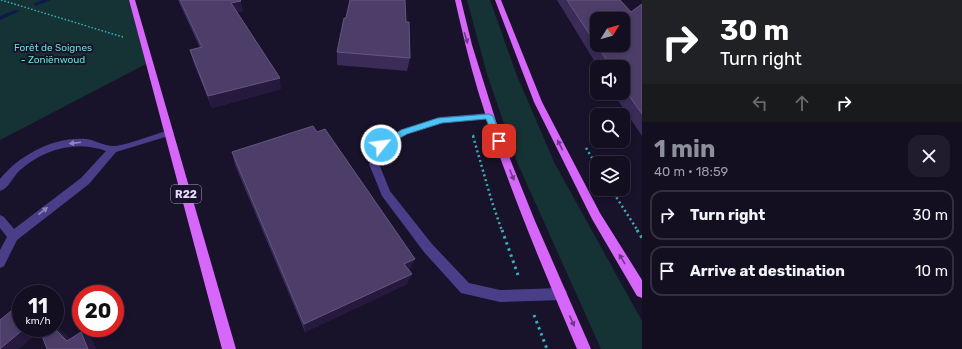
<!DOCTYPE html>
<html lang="en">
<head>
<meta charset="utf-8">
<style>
  body { margin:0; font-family:Rubik,sans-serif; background:#201c2d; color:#f1f3f6; height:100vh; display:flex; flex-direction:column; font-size:15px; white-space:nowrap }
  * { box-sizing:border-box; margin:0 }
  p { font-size:13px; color:#9d9ca5 }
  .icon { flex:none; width:22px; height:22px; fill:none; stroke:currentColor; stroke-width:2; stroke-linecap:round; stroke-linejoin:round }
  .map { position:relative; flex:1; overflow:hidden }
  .panel { display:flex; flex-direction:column; background:#130e20; width:320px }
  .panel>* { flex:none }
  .guide { background:#202124; color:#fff; overflow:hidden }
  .needle { width:26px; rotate:53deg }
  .controls { position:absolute; left:590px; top:12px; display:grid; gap:8px }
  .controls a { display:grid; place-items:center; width:40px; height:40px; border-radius:8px; background:#130e20; box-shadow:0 2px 6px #0003,0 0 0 1px #322e3e; font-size:20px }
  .speed { position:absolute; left:12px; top:285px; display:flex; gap:8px; font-size:20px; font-weight:700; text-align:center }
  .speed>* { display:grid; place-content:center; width:52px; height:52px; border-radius:50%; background:#130e20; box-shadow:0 2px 6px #0003,0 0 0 1px #322e3e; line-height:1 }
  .speed small { font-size:10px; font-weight:400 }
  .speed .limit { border:6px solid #d22; background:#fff; color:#111 }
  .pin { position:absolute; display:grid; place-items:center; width:34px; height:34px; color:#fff; margin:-17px; border-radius:8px; box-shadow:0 2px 6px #0006 }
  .me { position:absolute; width:44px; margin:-22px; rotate:61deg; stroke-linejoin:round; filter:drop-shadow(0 0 3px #0008) }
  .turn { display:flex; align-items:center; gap:14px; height:84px; padding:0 12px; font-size:18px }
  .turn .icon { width:52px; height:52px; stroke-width:2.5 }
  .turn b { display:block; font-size:28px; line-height:34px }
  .lanes { display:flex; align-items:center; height:38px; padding:0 12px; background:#0003; justify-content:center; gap:20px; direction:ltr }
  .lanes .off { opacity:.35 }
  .round { display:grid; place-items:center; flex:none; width:42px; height:42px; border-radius:12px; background:#201c2d }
  .headline { display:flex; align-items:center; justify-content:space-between; height:68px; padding:0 12px }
  h1 { font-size:24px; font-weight:700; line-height:30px; color:#8c9099 }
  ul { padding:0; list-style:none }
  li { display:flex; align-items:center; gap:12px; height:50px; margin:0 8px 6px; padding:0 4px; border:2px solid #322e3e; border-radius:12px }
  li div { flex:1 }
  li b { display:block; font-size:15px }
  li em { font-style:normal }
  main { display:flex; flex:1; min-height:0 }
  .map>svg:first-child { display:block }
</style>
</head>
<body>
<main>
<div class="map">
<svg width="642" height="349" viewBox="0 0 642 349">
  <rect width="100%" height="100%" fill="#19122b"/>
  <g fill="#153235">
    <polygon points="0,0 129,0 146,64 0,140"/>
    <polygon points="467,0 490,0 517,76 555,164 642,321 642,349 601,349 517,162 487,74"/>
  </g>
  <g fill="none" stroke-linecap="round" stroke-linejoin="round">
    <g fill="#0c1b49" fill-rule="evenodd">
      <polygon points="43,0 51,0 36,6 33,4"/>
      <polygon points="15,10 20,11 0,20 0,16"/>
    </g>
    <polyline stroke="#34b1bb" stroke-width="1.5" stroke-dasharray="1.5 2" stroke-linecap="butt" points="1,0 123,37"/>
    <polyline stroke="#34b1bb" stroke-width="2" stroke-dasharray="1.5 2.5" stroke-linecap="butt" points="473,135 474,137"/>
    <g stroke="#34b1bb" stroke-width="2.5" stroke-dasharray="2 3" stroke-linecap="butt">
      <polyline points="473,136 492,202 502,231"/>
      <polyline points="586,148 597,166"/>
      <polyline points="611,189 638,231"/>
    </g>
    <g stroke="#34b1bb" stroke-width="3" stroke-dasharray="2.5 4" stroke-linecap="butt">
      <polyline points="502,230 518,275"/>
      <polyline points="637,230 642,238"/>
      <polyline points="534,315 547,349"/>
    </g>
    <g fill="#4b3e88" fill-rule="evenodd">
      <polygon points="489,113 492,114 493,116 492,118 442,123 407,134 385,147 379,164 390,191 432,244 469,283 500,290 561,288 566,290 567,294 566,298 561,300 500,302 461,293 424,252 382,196 369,164 378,143 401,130 441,117"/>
      <path d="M 169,130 L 172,131 L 174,133 L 172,135 L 116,152 L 89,184 L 17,240 L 4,266 L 0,268 L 0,250 L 7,237 L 0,228 L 0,215 L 4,217 L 14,229 L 81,178 L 106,151 C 75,140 44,149 19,171 C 13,177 8,189 0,191 L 0,179 C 19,155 55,136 86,139 C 95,140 104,146 113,146 C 121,147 159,133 169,130 Z"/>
    </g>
    <g fill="#d766fb" fill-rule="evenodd">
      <polygon points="129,0 135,0 236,349 222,349"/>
      <path d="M 455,0 L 461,0 L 472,45 L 500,134 L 535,221 L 591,349 L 577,349 C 541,264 505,179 478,91 C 469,61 462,31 455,0 Z"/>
      <polygon points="495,0 501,0 542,102 600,213 642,280 642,298 637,296 592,219 534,102"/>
    </g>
  </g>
  <g fill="#3a2b58">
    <polygon points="178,0 240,0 243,11 237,12 281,89 212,108 193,61 190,50 200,48"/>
    <polygon points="557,0 620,0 631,12 642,4 642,136 613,93 623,93 623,67 598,67"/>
    <polygon points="406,22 410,58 407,71 337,65 337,52"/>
    <polygon points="232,152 410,270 409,270 407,284 305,332 235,165"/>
  </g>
  <g fill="#25193e">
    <polygon points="241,1 243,11 233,13 231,3"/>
    <polygon points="280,78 281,89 212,108 208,96"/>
    <polygon points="415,259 410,270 400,275 404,264"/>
    <polygon points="412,274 407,284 305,332 304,324"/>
    <polygon points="55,309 59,314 55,318"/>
    <polygon points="55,324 77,346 67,341 54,328 55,328"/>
    <polygon points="25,328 43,328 19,349 0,349"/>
    <polygon points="81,332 91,337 96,349 88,349"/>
  </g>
  <g fill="#4c3e69" stroke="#645781" fill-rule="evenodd">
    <polygon points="180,0 240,0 241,1 231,3 280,78 208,96 190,50 202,47"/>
    <polygon points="350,0 405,0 406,22 409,22 410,58 337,52 344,18 346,18"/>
    <path d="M 567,0 L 620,0 L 631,12 L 642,4 L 642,114 L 623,87 L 623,67 L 611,67 ZM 597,19 L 623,19 L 623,45 L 597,45 Z"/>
    <polygon points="313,126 317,132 325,129 415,259 404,264 412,274 304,324 232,152"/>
    <polygon points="35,291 37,294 32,294"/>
    <polygon points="21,303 21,328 25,328 0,349 0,320"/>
    <polygon points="39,328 54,328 67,341 81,332 88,349 47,349"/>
  </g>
  <defs><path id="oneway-solid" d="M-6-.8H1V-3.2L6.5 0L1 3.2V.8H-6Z"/></defs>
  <g fill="#6e3889">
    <use href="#oneway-solid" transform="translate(466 38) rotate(74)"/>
    <use href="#oneway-solid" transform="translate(560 145) rotate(-117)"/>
    <use href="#oneway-solid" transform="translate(512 175) rotate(68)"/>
    <use href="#oneway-solid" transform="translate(622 259) rotate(-121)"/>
    <use href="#oneway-solid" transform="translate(572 321) rotate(66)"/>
  </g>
  <g fill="#9085bd">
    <use href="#oneway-solid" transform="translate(75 143) rotate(173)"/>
    <use href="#oneway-solid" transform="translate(43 211) rotate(-38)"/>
  </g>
  <polygon fill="#4fc3f7" stroke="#337fa1" points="489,114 493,116 503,141 502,143 496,143 486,119 442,123 407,134 384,147 381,148 377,145 401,130 438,118"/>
  <g text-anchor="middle" stroke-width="4" stroke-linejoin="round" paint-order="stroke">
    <g font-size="10" fill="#68ded0" stroke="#19122b">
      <text x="53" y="51">Forêt de Soignes<tspan x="53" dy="12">- Zoniënwoud</tspan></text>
    </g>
    <rect fill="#19122b" stroke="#a89fbf" stroke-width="1" x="171" y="185" width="30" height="18" rx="3"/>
    <g font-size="11" font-weight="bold" fill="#e5dcfe">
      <text x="186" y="198">R22</text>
    </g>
  </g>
</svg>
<div class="controls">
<a><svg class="needle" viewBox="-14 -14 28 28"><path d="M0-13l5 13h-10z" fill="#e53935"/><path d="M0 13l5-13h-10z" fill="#9d9ca5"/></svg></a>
<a><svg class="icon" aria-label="sound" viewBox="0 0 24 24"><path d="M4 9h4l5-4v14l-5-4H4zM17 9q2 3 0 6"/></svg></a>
<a><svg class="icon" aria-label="search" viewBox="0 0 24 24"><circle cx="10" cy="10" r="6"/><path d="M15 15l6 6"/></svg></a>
<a><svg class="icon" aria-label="layers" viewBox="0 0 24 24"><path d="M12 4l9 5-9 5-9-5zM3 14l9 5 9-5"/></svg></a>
</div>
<div class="speed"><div>11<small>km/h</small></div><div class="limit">20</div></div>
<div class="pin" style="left:499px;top:141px;background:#d93025"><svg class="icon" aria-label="arrive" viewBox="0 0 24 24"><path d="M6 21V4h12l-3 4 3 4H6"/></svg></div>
<svg class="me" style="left:381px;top:145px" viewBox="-20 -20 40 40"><circle r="17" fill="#4fc3f7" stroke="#fff" stroke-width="3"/><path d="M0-11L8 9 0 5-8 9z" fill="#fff"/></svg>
</div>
<section class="panel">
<div class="guide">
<div class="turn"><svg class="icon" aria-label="right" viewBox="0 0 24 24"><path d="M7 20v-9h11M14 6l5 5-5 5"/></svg><div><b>30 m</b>Turn right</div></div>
<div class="lanes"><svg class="icon off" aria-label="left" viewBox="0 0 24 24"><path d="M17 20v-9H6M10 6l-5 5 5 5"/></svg><svg class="icon off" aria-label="ahead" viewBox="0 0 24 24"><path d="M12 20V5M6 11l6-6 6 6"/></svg><svg class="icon" aria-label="right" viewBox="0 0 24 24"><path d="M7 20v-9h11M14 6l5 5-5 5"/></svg></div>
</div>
<div class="headline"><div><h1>1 min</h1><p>40 m · 18:59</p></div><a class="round"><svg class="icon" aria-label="close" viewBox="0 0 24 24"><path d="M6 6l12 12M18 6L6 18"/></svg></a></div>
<ul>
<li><svg class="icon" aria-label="right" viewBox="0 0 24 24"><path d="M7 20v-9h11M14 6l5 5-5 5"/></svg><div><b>Turn right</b></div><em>30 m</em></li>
<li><svg class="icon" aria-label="arrive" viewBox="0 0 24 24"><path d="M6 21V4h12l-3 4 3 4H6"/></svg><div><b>Arrive at destination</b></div><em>10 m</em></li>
</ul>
</section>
</main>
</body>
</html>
